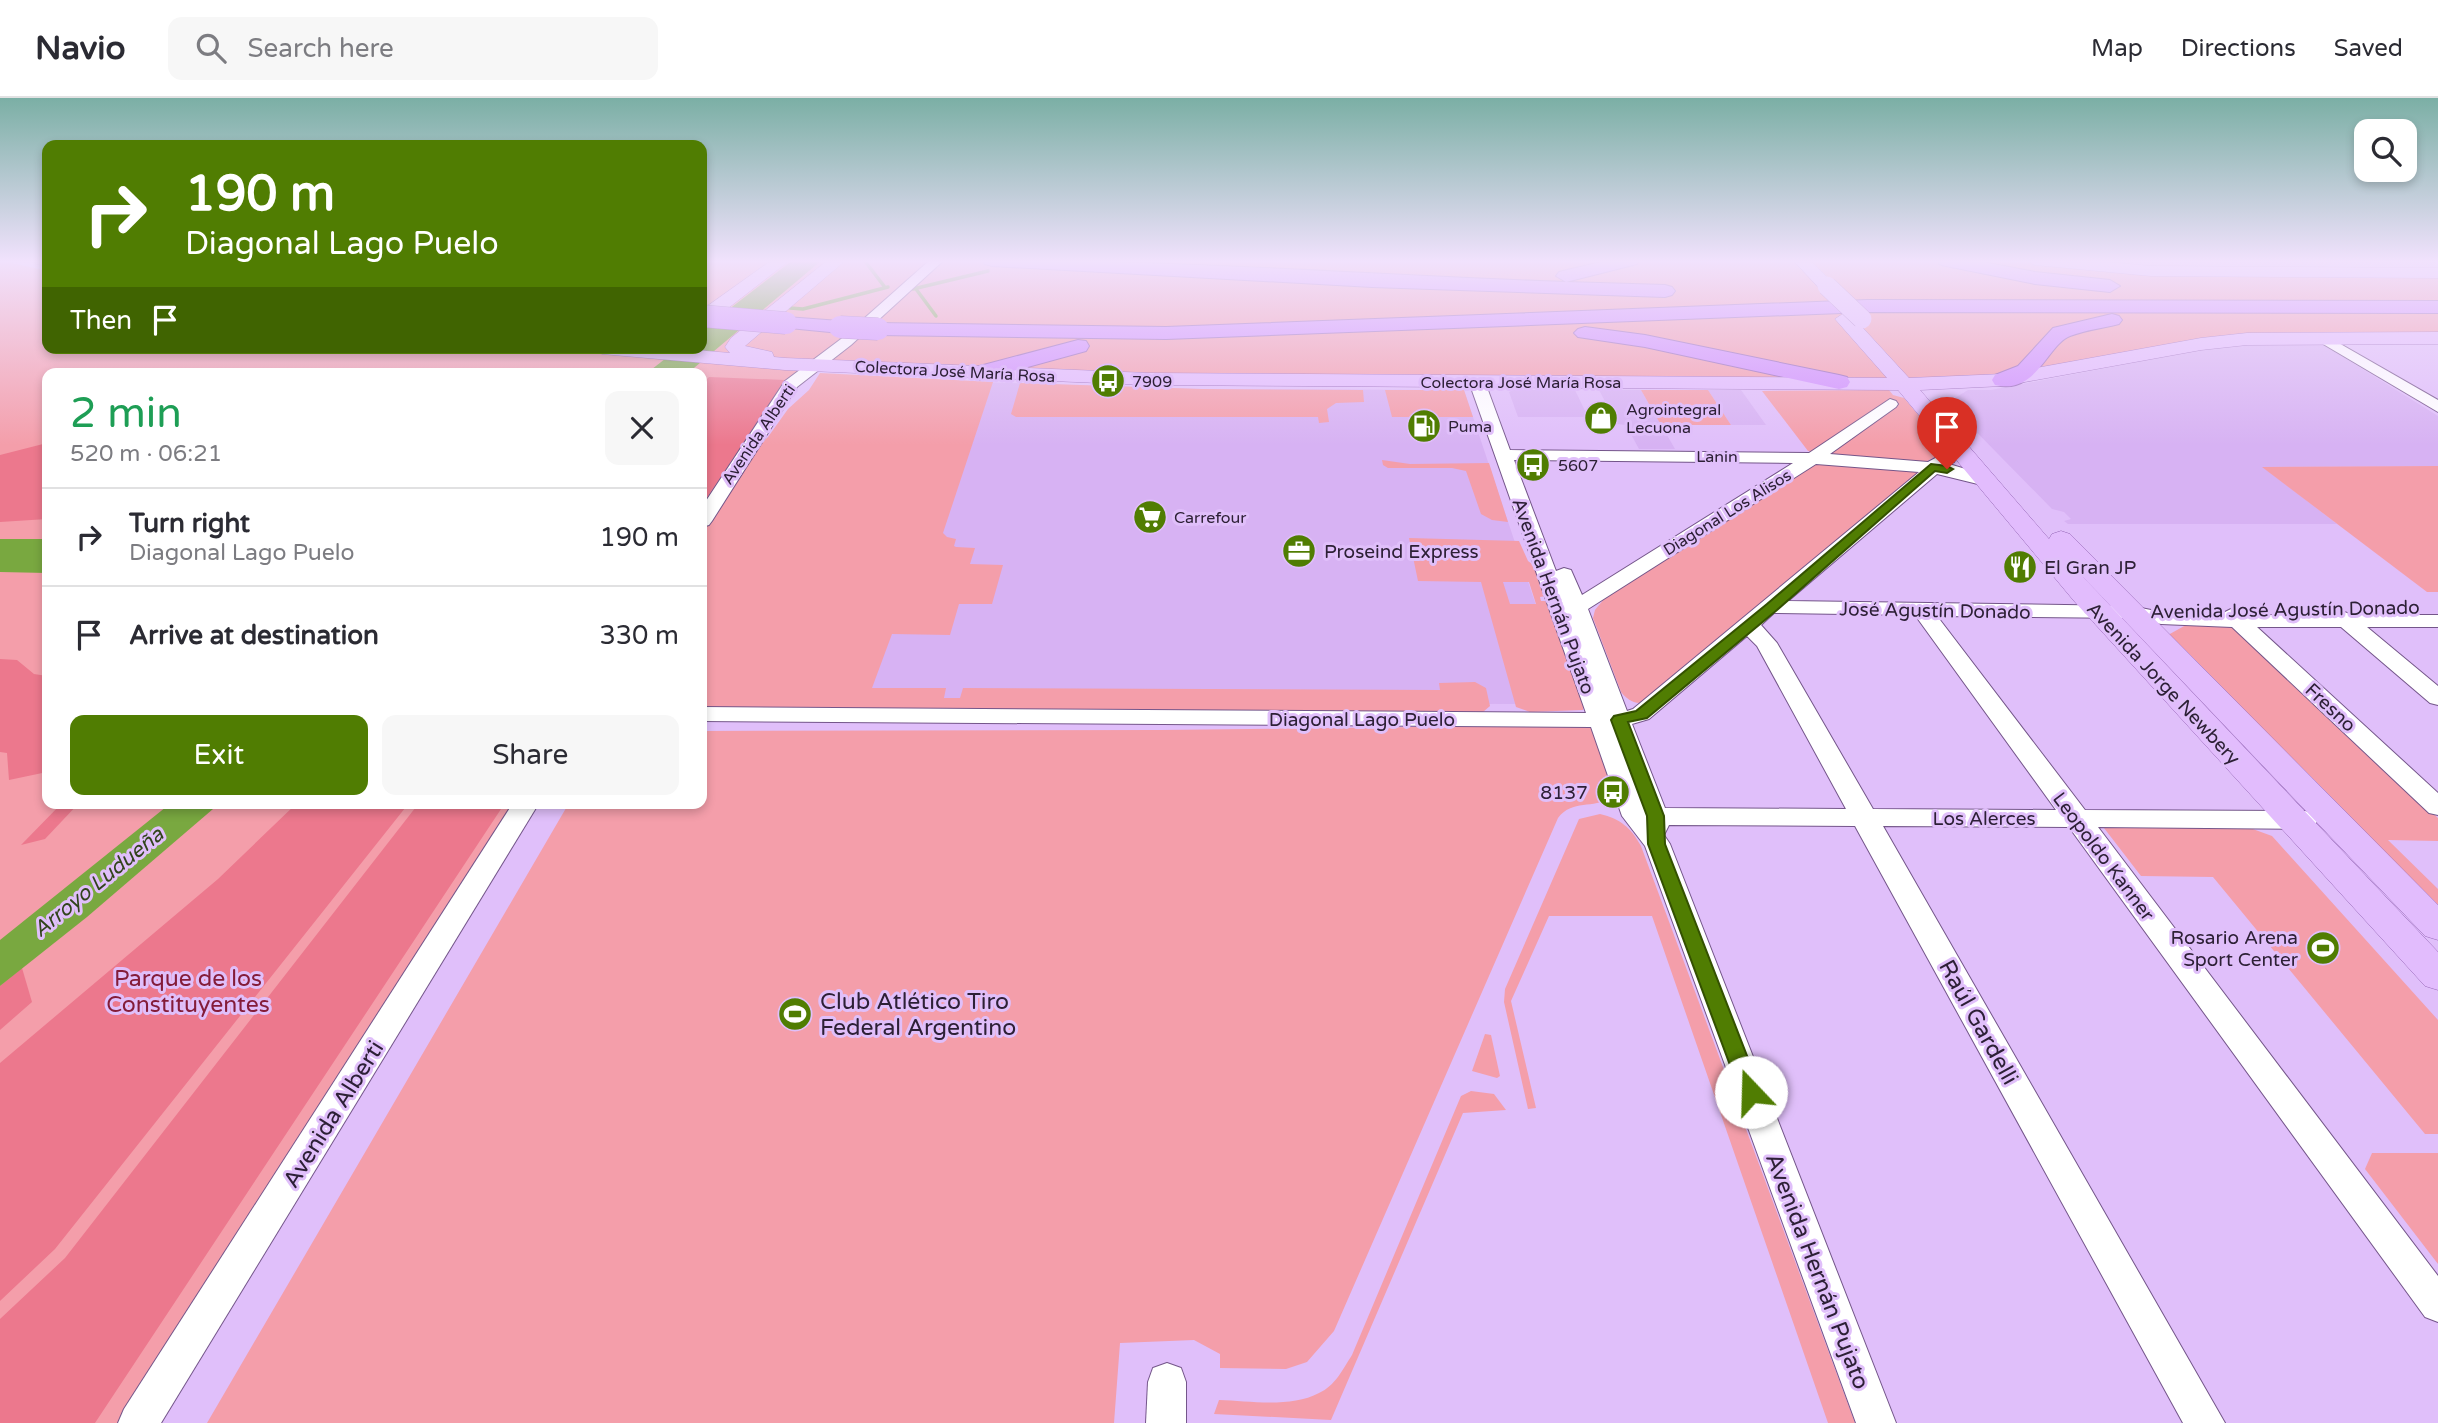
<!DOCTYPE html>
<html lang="en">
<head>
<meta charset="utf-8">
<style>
  body { margin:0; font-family:"Varela Round",sans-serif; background:#f7f7f7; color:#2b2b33; height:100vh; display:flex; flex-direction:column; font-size:26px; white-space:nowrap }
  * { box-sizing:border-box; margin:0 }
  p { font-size:23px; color:#7c7c81 }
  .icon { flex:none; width:38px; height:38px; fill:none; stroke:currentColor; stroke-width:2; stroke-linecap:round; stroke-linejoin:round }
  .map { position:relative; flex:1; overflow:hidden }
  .details { position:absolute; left:42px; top:270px; width:665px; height:441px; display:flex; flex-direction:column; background:#fff; border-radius:14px; box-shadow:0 4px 10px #0003 }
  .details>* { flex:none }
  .hud { position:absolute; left:42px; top:42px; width:665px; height:214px; border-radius:14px; box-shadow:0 4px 10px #0003; background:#507d02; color:#fff; overflow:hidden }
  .buttons { position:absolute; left:2354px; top:21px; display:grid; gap:14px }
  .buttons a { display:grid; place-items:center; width:63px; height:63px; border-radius:14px; background:#fff; box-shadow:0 4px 10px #0003; font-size:35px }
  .pin { position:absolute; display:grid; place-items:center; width:60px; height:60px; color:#fff; margin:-72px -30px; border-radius:50% 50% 50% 0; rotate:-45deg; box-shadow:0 0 7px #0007 }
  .pin .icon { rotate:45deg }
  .me { position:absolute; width:77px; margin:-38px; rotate:339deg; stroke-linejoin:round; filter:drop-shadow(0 0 5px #0008) }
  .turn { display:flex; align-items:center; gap:24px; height:147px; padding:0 28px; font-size:32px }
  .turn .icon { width:91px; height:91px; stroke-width:2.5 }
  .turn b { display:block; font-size:49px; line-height:60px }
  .then { display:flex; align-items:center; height:66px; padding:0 28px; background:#0003; gap:14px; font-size:26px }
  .round { display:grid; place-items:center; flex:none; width:74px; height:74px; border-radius:14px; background:#f7f7f7 }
  .summary { display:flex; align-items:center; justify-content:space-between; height:119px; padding:0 28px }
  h1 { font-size:42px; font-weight:600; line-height:52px; color:#1e9e55 }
  .button { display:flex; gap:14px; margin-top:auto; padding:14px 28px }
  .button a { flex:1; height:80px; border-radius:14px; background:#507d02; color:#fff; font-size:28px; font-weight:600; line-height:80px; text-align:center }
  .button a+a { background:#f7f7f7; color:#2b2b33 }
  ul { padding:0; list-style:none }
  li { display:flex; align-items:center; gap:21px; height:98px; padding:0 28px; border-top:2px solid #e1e1e2 }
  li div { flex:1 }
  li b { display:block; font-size:26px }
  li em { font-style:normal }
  header { display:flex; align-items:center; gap:42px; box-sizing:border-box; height:98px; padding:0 35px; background:#fff; border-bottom:2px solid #e1e1e2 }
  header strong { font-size:33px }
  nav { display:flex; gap:38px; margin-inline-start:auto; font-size:24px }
  .search { width:490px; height:63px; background:#f7f7f7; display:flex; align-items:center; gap:18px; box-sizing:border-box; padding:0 24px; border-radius:14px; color:#7c7c81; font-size:26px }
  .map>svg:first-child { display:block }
</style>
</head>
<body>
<header>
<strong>Navio</strong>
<div class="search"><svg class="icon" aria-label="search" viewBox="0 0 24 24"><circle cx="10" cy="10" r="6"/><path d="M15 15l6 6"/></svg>Search here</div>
<nav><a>Map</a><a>Directions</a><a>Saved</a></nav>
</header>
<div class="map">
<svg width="2438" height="1325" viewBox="0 0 2438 1325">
  <rect width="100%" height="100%" fill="#e0bffa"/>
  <g fill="#d7b2f3">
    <polygon points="2072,162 2438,162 2438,169 2140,168"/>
    <polygon points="2319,244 2438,318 2438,368 2263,369 2337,426 2068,426 2064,423 2071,421 2064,414 2052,411 1950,307 1955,300 1968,292 1991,292 2200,252 2262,245"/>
    <polygon points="978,284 1202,291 1464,292 1569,606 867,605 702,522"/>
    <polygon points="1513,292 1575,292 1588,319 1518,319 1509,294"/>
    <polygon points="1599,292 1641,292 1675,351 1639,351 1626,327 1617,326"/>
    <polygon points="1708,292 1741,292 1766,327 1731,327"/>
  </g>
  <g fill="#f49eaa" fill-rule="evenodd">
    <polygon points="0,162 47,173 47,250 702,250 702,162 2035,162 2097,170 2438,175 2438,240 2247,241 2003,282 1312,283 817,266 776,306 702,423 702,275 47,275 47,705 526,705 138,1325 0,1325"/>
    <polygon points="820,275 993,284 943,435 947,439 956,441 954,448 956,449 975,450 970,466 1003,467 992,506 959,506 950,537 892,536 872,590 946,590 944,600 960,600 963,590 1440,592 1439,585 1475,584 1486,590 1490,608 1483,614 1476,614 702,613 702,432 753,353 768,339 788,311 809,292"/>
    <polygon points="1020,285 1202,291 1363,292 1364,304 1336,305 1327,311 1329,324 1319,325 1318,319 1016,319 1011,316"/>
    <polygon points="1385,292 1464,292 1473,319 1392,319"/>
    <polygon points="1641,292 1708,292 1731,327 1661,327"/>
    <polygon points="1889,292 1893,297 1904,300 1941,344 1945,351 1943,355 1925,364 1831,358 1808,353 1762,293"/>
    <polygon points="1382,362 1410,366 1489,365 1508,424 1492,422 1481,416 1466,373 1452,370 1388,370 1383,367"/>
    <path d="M 1811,366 L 1910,370 L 1919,375 L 1648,605 C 1636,606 1629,604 1621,594 L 1593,520 L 1595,512 L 1604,501 Z"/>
    <polygon points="2438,368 2438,494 2427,494 2262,369"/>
    <path d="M 1409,440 L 1519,443 L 1528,463 L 1536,469 L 1546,498 L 1540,499 L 1541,503 L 1548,503 L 1584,606 L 1583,612 L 1530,614 L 1516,609 L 1481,484 L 1418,483 ZM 1503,484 L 1529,484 L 1536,506 L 1510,506 Z"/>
    <polygon points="2186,527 2228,528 2236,531 2438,720 2438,743 2388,742 2438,791 2438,812 2168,537"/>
    <path d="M 1584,627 L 1593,630 L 1612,688 L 1610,700 C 1594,711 1572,701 1558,720 L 1334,1233 L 1307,1264 L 1286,1271 L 1220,1270 L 1220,1256 L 1194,1242 L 1120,1245 L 1114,1325 L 207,1325 L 569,705 L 702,705 L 702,633 L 1161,632 Z"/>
    <path d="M 1600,716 C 1621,721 1631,730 1641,748 L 1855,1325 L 1828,1325 L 1652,818 L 1549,818 L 1511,903 L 1536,1010 L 1528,1011 L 1504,904 L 1505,891 L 1579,721 Z"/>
    <polygon points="2104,730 2250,730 2272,738 2438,922 2438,1036 2425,1036 2213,779 2141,778"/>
    <polygon points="1485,936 1491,937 1500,978 1497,980 1472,973"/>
    <path d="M 1471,993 L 1494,996 L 1506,1012 L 1463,1015 L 1331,1322 L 1214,1316 L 1219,1302 C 1250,1303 1291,1310 1319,1295 C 1335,1288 1343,1271 1352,1257 L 1461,998 Z"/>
    <polygon points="2372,1055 2438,1055 2438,1166 2365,1071"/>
  </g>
  <g fill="#ec788d">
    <polygon points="709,279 785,282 702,407 702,286"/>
    <polygon points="47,345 47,421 0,424 0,357"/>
    <polygon points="0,561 17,562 34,576 47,578 47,674 9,682 7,655 0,654"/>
    <polygon points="62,705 79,705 45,741 21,747"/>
    <polygon points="297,705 409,705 55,1151 0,1203 0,965 218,781"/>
    <polygon points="419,705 505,705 95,1325 0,1325 0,1221 65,1160"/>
    <polygon points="22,870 32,904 0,932 0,888"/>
  </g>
  <g fill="#79a840">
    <polygon points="793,162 822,162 688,275 647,275 679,250 702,250 702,232"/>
    <polygon points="0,441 47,441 47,475 0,474"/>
    <polygon points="171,705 220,705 87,819 0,888 0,842"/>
  </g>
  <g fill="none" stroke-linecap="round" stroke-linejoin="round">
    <g stroke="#79a840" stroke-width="3.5">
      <polyline points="864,162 884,188"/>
      <polyline points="913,191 988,173"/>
      <polyline points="916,191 936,218"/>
      <polyline points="790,210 803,211 888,189"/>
    </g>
    <g stroke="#74568a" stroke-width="2">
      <g id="minor">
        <polygon points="930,162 944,162 851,247 797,289 712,423 709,427 702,429 702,409 785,283 841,241"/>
        <polygon points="2323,236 2438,302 2438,314 2318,243 2316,240"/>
        <path d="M 1477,279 L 1485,284 L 1510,352 L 1809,355 L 1890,301 L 1896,303 L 1898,306 L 1896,309 L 1830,356 L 1928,364 L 1941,357 L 1948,342 L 1954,341 L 1963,346 L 1954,364 L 1949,366 L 1992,379 L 1995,383 L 1986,388 L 1937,376 L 1788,503 L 2131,508 L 2161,514 L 2221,516 L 2231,511 L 2243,517 L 2333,517 L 2342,513 L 2352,517 L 2438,517 L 2438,529 L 2367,529 L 2438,588 L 2438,607 L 2430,605 L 2341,529 L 2257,529 L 2438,695 L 2438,717 L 2429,715 L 2232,529 L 2161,526 L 2131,520 L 1937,518 L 2085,712 L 2305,713 L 2314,716 L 2318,722 L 2314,728 L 2305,731 L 2098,729 L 2438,1178 L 2438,1224 L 2425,1219 L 2069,729 L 1883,728 L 2225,1325 L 2183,1325 L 1855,728 L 1669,727 L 1664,737 L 1670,746 L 1896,1325 L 1856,1325 L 1645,748 L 1622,718 L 1591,629 L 702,623 L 702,609 L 1586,615 L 1469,284 ZM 1514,362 L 1793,365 L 1582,497 L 1571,472 L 1564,470 L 1556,473 ZM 1816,366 L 1919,374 L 1633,611 L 1627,613 L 1588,511 ZM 1774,515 L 1915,517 L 2056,712 L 1873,711 L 1777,545 L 1761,527 ZM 1747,538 L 1757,548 L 1846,711 L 1665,710 L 1632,626 L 1649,621 Z"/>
        <polygon points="513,705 539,705 161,1325 118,1325 124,1311"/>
        <polygon points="1167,1265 1181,1270 1186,1284 1186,1325 1146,1325 1148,1284 1153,1270"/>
      </g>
    </g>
    <g stroke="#9668b7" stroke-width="1">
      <g id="major">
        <polygon points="34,162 47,162 47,168 36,166"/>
        <polygon points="772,162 790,162 709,225 702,227 702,212"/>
        <polygon points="828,162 846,162 745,248 772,254 774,259 785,260 1148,275 1887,280 1835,221 1844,215 1851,217 1909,280 2003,276 2201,240 2247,235 2438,234 2438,246 2247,247 2201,252 2003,288 1920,292 2049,441 2052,436 2061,433 2070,436 2438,807 2438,842 2425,838 2067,462 2438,854 2438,892 2425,888 2074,503 1898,292 1148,287 785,272 602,256 592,250 672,250 730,255 725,249 731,240"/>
        <polygon points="1793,162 1810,162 1836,188 1833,192 1821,192"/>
        <polygon points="2027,162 2085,162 2151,168 2438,170 2438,180 2151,178 2035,167"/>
      </g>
    </g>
    <g stroke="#9668b7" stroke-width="2">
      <g id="highway">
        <path d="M 983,162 C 1177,162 1371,177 1566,184 L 1556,178 L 1559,174 L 1609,162 L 1639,162 L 1637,166 L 1566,184 L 1665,187 L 1672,189 L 1675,193 L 1672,197 L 1665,199 L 1372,189 L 992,168 L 985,166 Z"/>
        <polygon points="1937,162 1972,162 2035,174 2110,182 2120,188 2110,194 2035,186 1946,168 1939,166"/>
        <polygon points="1867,202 2438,203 2438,215 1867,214 1166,241 878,237 871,235 867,231 871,227 878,225 1166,229"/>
        <path d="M 2112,216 L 2119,218 L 2122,222 L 2119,226 C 2104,230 2085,232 2070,238 C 2047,247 2037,297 1995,287 L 1992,282 L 1995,277 L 2018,268 L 2053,230 Z"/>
        <polygon points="786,219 840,223 847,225 850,229 847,233 840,235 779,229 776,225 779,221"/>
        <polygon points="1585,229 1645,237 1839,277 1847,279 1850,284 1847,289 1839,291 1645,249 1578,239 1574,235 1578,231"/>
        <polygon points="1078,242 1086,243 1089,248 1086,253 980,282 972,280 969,275 972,270"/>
      </g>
    </g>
    <use href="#minor" fill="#fff" fill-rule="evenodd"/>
    <use href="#major" fill="#e2bcfd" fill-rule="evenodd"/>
    <use href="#highway" fill="#cf8ffc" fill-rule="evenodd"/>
    <g stroke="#9668b7" stroke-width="20" stroke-linecap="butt">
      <polyline id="major-bridge" points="1827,188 1862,221"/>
    </g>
    <g stroke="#9668b7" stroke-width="23" stroke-linecap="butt">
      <g id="highway-bridge">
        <polyline points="702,218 786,225"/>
        <polyline points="840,229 878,231"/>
      </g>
    </g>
    <use href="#major-bridge" stroke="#e2bcfd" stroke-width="19"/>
    <use href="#highway-bridge" stroke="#cf8ffc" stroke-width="22"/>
  </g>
  <linearGradient id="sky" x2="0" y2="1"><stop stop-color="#7bafa5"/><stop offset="0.47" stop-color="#f1e2fd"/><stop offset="1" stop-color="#f1e2fd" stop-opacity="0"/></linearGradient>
  <rect width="2438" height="347" fill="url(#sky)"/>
  <polygon fill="#507d02" stroke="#345101" stroke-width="2" points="1931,366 1947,368 1953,371 1947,375 1935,373 1777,512 1647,620 1628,624 1664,718 1665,746 1761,994 1758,1000 1751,1003 1743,1000 1740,994 1648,746 1647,718 1611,622 1614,618 1636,613 1767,506"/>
  <defs>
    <g id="bus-disc" transform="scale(1.75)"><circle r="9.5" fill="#507d02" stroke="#e0bffa"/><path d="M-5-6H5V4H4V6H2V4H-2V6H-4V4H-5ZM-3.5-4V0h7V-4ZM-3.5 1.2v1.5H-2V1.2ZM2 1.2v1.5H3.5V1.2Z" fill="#fff"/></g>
    <g id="shop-disc" transform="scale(1.75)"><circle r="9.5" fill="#507d02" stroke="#e0bffa"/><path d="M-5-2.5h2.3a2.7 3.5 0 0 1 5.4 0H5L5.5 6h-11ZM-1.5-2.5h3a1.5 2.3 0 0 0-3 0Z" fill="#fff"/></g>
    <g id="fuel-disc" transform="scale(1.75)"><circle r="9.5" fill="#507d02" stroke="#e0bffa"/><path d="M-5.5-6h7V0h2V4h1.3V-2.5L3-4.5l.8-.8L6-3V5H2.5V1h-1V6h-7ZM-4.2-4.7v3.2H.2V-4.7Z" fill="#fff"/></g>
    <g id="supermarket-disc" transform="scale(1.75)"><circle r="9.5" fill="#507d02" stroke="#e0bffa"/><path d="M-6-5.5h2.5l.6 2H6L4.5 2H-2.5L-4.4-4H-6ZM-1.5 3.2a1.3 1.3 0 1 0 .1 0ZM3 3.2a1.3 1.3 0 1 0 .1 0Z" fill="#fff"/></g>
    <g id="office-disc" transform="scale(1.75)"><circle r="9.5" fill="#507d02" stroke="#e0bffa"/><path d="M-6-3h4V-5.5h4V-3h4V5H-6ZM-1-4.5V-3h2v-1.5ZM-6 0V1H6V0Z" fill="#fff"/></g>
    <g id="restaurant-disc" transform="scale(1.75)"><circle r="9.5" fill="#507d02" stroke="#e0bffa"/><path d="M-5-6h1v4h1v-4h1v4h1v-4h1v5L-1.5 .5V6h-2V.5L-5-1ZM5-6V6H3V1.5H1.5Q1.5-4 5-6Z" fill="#fff"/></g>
    <g id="stadium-disc" transform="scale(1.75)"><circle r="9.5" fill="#507d02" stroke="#e0bffa"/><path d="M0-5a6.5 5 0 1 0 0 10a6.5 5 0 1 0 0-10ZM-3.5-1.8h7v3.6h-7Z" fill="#fff"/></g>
  </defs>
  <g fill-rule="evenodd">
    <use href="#bus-disc" x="1108" y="283"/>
    <use href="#shop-disc" x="1601" y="320"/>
    <use href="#fuel-disc" x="1424" y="328"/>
    <use href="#bus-disc" x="1533" y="367"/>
    <use href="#supermarket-disc" x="1150" y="419"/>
    <use href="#office-disc" x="1299" y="453"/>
    <use href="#restaurant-disc" x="2020" y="469"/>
    <use href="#bus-disc" x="1613" y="694"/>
    <use href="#stadium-disc" x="2323" y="850"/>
    <use href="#stadium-disc" x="795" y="916"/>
  </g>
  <g text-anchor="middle" stroke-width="6" stroke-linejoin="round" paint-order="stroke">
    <g font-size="16" fill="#2d2036" stroke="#e0bffa">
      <text transform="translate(955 273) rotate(3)" y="6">Colectora José María Rosa</text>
      <text x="1521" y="290">Colectora José María Rosa</text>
      <text transform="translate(758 336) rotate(-56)" y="6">Avenida Alberti</text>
      <text x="1717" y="364">Lanin</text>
      <text transform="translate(1727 414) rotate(-32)" y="6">Diagonal Los Alisos</text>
    </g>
    <g font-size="16" fill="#2d2036" stroke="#e0bffa" text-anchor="start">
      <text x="1132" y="289">7909</text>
      <text x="1626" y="317">Agrointegral<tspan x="1626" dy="18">Lecuona</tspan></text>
      <text x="1448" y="334">Puma</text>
      <text x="1558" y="373">5607</text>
      <text x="1174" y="425">Carrefour</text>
    </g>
    <g font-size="19" fill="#2d2036" stroke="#e0bffa" text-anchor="start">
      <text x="1324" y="460">Proseind Express</text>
      <text x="2044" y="476">El Gran JP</text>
      <text x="1588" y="701" text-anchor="end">8137</text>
      <text x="2298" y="846" text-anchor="end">Rosario Arena<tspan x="2298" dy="22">Sport Center</tspan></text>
    </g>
    <g font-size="19" fill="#2d2036" stroke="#e0bffa">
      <text transform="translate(1554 498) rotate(70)" y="7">Avenida Hernán Pujato</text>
      <text transform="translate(2285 511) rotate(-1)" y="7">Avenida José Agustín Donado</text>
      <text transform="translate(1935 512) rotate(1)" y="7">José Agustín Donado</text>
      <text transform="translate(2164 585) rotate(47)" y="7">Avenida Jorge Newbery</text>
      <text transform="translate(2331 609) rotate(43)" y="7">Fresno</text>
      <text x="1362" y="628">Diagonal Lago Puelo</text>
      <text x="1984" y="727">Los Alerces</text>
      <text transform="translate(2104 758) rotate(53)" y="7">Leopoldo Kanner</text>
    </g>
    <g font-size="21" font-style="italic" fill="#31441b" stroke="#e0bffa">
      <text transform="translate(98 784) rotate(-39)" y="7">Arroyo Ludueña</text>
    </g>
    <g font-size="23" fill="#841c39" stroke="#e0bffa">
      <text x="188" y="888">Parque de los<tspan x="188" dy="26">Constituyentes</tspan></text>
    </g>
    <g font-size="23" fill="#2d2036" stroke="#e0bffa" text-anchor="start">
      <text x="820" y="911">Club Atlético Tiro<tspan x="820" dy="26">Federal Argentino</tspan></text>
    </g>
    <g font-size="23" fill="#2d2036" stroke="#e0bffa">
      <text transform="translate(1979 924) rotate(61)" y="8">Raúl Gardelli</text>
      <text transform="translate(333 1016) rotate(-58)" y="8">Avenida Alberti</text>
      <text transform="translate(1818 1173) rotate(69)" y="8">Avenida Hernán Pujato</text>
    </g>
  </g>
</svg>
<div class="buttons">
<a><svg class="icon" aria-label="search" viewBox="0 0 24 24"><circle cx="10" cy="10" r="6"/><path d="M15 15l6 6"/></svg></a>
</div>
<div class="pin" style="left:1947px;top:371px;background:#d93025"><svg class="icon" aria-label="arrive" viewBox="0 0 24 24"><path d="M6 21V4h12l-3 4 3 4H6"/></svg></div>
<svg class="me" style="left:1751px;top:994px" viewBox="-20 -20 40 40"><circle r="19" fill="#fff"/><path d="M0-13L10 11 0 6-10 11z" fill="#507d02"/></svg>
<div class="hud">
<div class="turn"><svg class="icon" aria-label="right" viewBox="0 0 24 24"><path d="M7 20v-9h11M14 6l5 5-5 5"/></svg><div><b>190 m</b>Diagonal Lago Puelo</div></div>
<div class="then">Then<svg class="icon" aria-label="arrive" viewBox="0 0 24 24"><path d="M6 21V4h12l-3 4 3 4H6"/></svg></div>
</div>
<section class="details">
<div class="summary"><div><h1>2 min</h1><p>520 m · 06:21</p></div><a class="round"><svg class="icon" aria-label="close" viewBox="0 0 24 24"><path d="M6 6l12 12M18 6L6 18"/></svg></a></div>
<ul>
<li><svg class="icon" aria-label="right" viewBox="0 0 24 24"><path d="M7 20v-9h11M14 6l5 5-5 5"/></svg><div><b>Turn right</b><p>Diagonal Lago Puelo</p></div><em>190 m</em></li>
<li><svg class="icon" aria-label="arrive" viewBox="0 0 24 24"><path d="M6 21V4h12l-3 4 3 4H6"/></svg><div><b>Arrive at destination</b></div><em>330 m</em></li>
</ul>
<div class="button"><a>Exit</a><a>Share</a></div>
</section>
</div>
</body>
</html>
